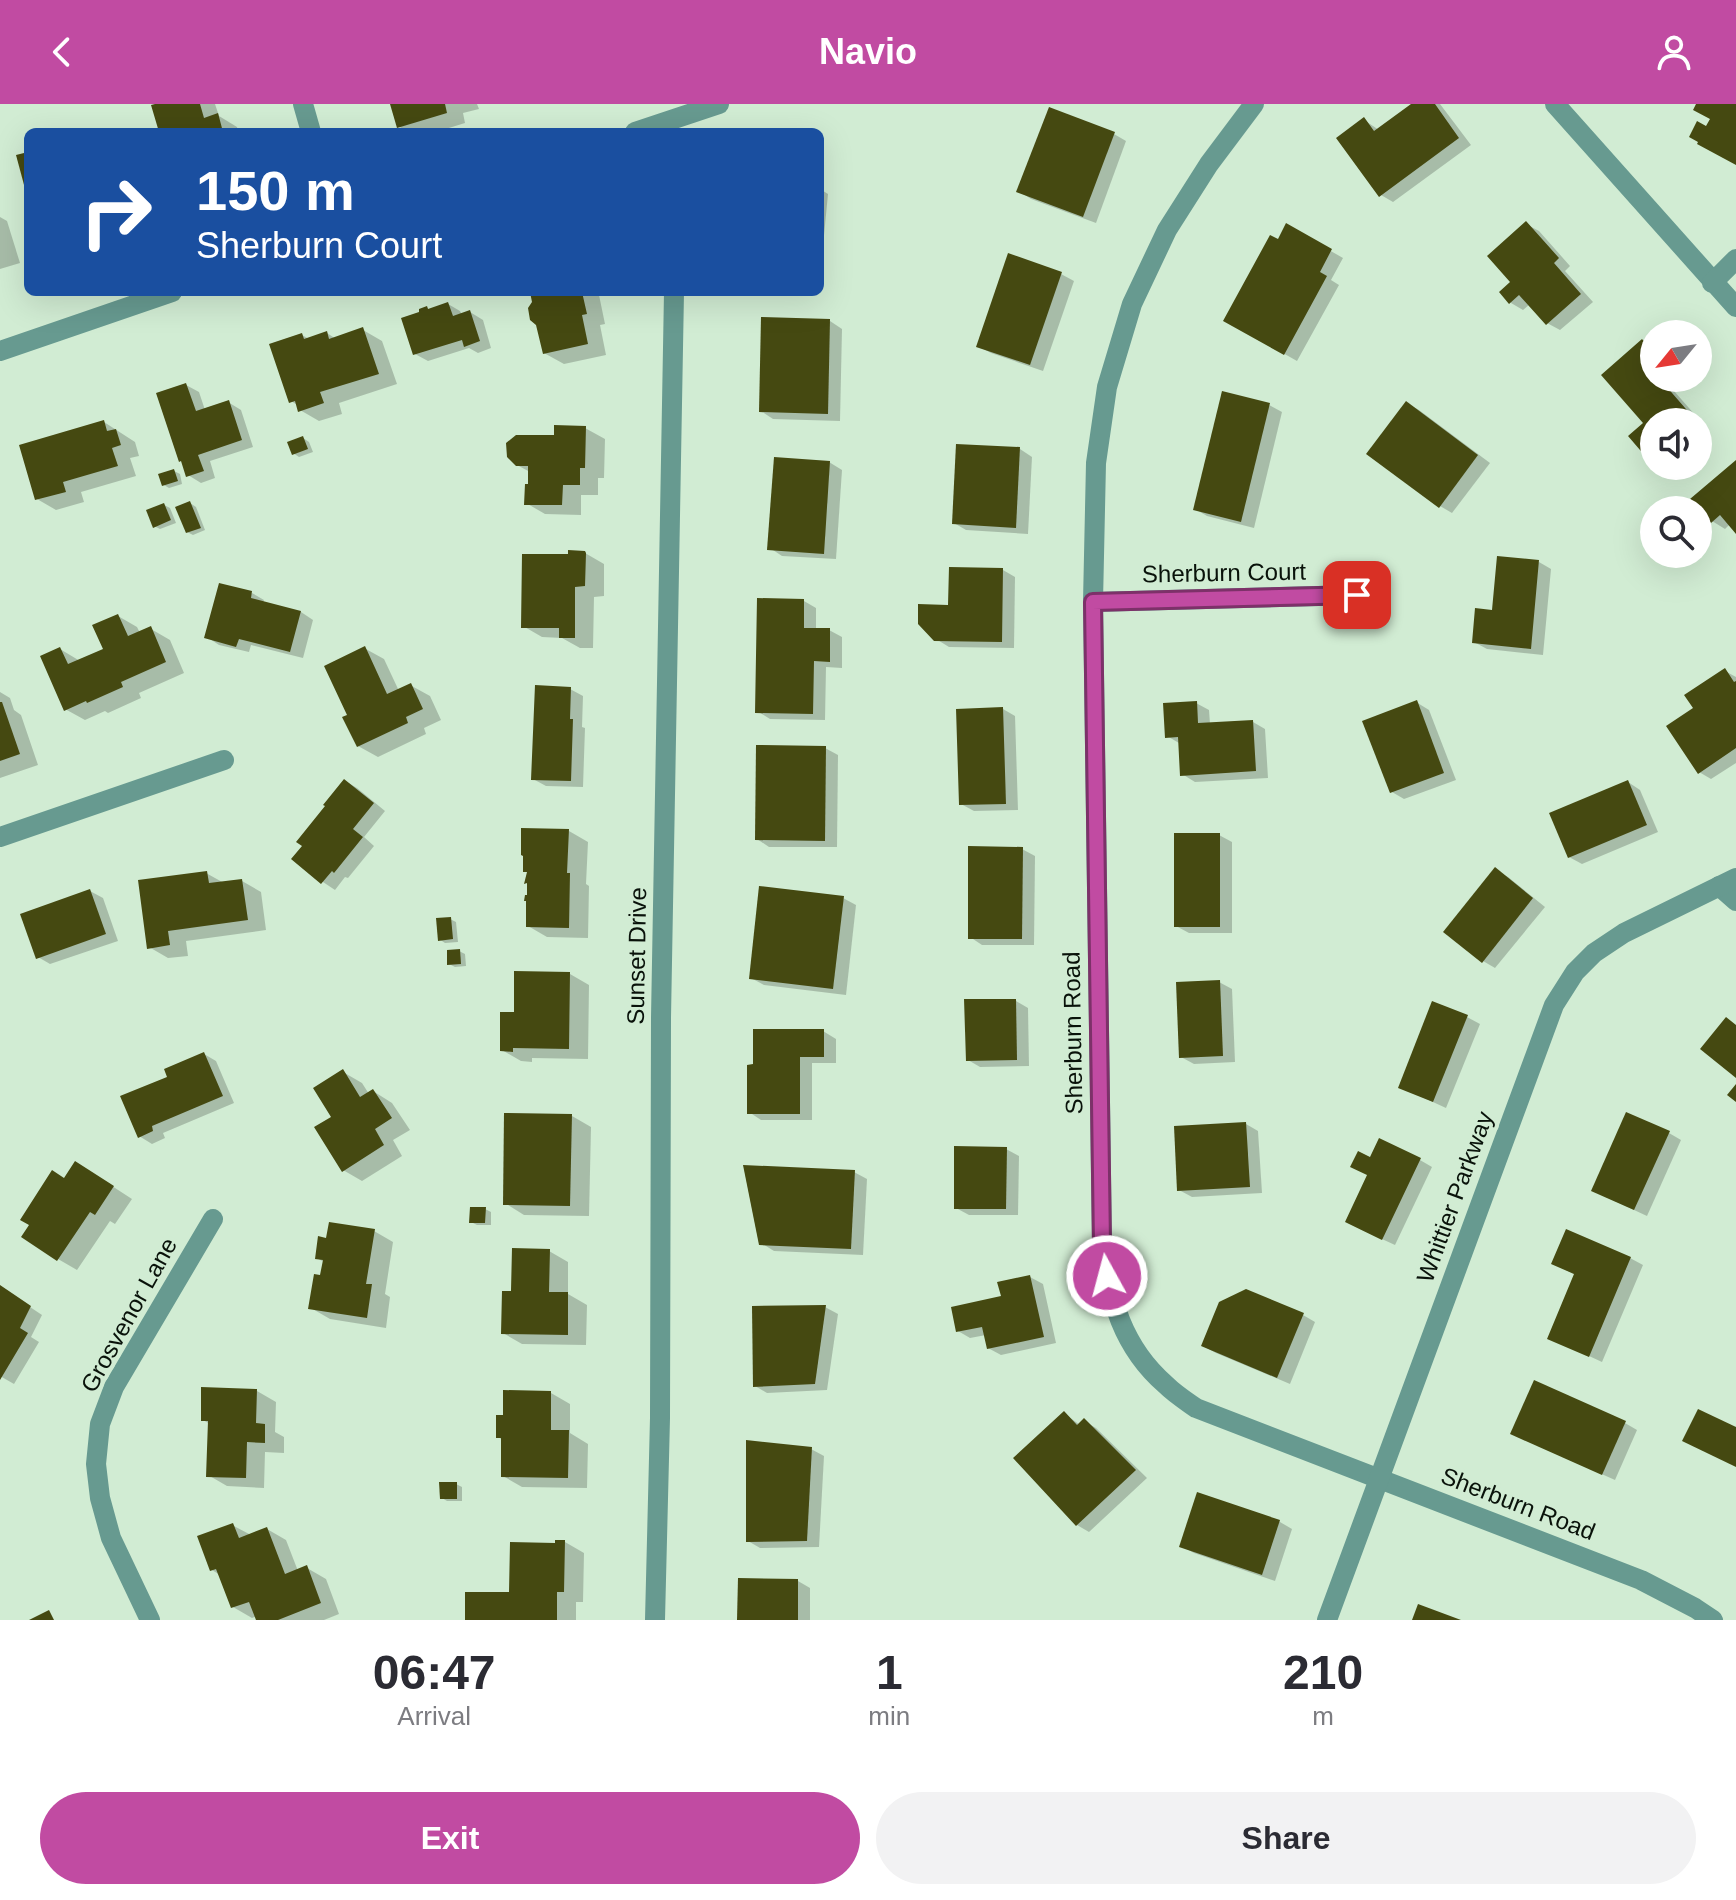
<!DOCTYPE html>
<html lang="en">
<head>
<meta charset="utf-8">
<style>
  body { margin:0; font-family:Arial,sans-serif; background:#f2f2f3; color:#2b2b33; height:100vh; display:flex; flex-direction:column; font-size:30px; white-space:nowrap }
  * { box-sizing:border-box; margin:0 }
  p { font-size:26px; color:#7c7c81 }
  .icon { flex:none; width:44px; height:44px; fill:none; stroke:currentColor; stroke-width:2; stroke-linecap:round; stroke-linejoin:round }
  .map { position:relative; height:1516px; overflow:hidden }
  .details { display:flex; flex-direction:column; background:#fff; flex:1 }
  .details>* { flex:none }
  .banner { position:absolute; left:24px; top:24px; width:800px; height:168px; border-radius:12px; box-shadow:0 8px 32px #0002; background:#1a4fa0; color:#fff; overflow:hidden }
  .needle { width:52px; rotate:240deg }
  .controls { position:absolute; left:1640px; top:216px; display:grid; gap:16px }
  .controls a { display:grid; place-items:center; width:72px; height:72px; border-radius:50%; background:#fff; box-shadow:0 8px 32px #0002; font-size:40px }
  .pin { position:absolute; display:grid; place-items:center; width:68px; height:68px; color:#fff; margin:-34px; border-radius:16px; box-shadow:0 4px 12px #0006 }
  .me { position:absolute; width:88px; margin:-44px; rotate:353deg; stroke-linejoin:round; filter:drop-shadow(0 0 6px #0008) }
  .turn { display:flex; align-items:center; gap:28px; height:168px; padding:0 40px; font-size:36px }
  .turn .icon { width:104px; height:104px; stroke-width:2.5 }
  .turn b { display:block; font-size:56px; line-height:68px }
  .eta { display:flex; justify-content:space-evenly; align-items:center; height:136px; text-align:center }
  .eta b { font-size:48px; font-weight:800; line-height:56px }
  .button { display:flex; gap:16px; margin-top:auto; padding:16px 40px }
  .button a { flex:1; height:92px; border-radius:48px; background:#c14ba2; color:#fff; font-size:32px; font-weight:800; line-height:92px; text-align:center }
  .button a+a { background:#f2f2f3; color:#2b2b33 }
  header { display:flex; justify-content:space-between; align-items:center; height:104px; padding:0 40px; background:#c14ba2; color:#fff; font-size:36px; font-weight:800 }
  .map>svg:first-child { display:block }
</style>
</head>
<body>
<header><svg class="icon" aria-label="back" viewBox="0 0 24 24"><path d="M15 5l-7 7 7 7"/></svg>Navio<svg class="icon" aria-label="person" viewBox="0 0 24 24"><circle cx="12" cy="8" r="4"/><path d="M4 21q1-7 8-7t8 7"/></svg></header>
<div class="map">
<svg width="1736" height="1516" viewBox="0 0 1736 1516">
  <rect width="100%" height="100%" fill="#d1ecd3"/>
  <g fill="#0003">
    <polygon points="162,0 215,0 219,12 237,23 238,28 161,28 153,2"/>
    <polygon points="392,0 477,0 479,5 463,9 465,19 436,28 408,28 398,22"/>
    <polygon points="1414,0 1440,0 1471,41 1393,98 1381,91 1364,16 1379,26"/>
    <polygon points="1114,30 1126,37 1096,119 1031,95 1019,87"/>
    <polygon points="820,85 828,90 820,173"/>
    <polygon points="0,113 7,117 20,159 0,165"/>
    <polygon points="1526,120 1539,127 1570,162 1565,167 1593,198 1560,226 1547,219 1530,200 1523,206 1511,199 1502,188 1513,178"/>
    <polygon points="1287,122 1343,154 1331,176 1339,181 1297,257 1225,216 1278,138"/>
    <polygon points="1061,170 1074,177 1043,267 991,249 978,242"/>
    <polygon points="532,188 612,188 599,191 605,220 600,221 606,251 564,260 544,249"/>
    <polygon points="448,200 460,207 462,211 470,208 483,216 491,244 478,249 469,244 428,257 415,250 427,204 430,206"/>
    <polygon points="830,217 842,225 840,317 773,315 761,307"/>
    <polygon points="363,226 382,237 397,280 339,299 342,310 319,317 300,306 299,302 291,297 302,231 309,235 327,229 336,235"/>
    <polygon points="1642,238 1654,245 1654,274 1673,274 1667,279 1703,320 1698,325 1698,318 1654,318 1654,355 1647,351"/>
    <polygon points="186,281 199,288 205,306 228,298 241,306 253,343 210,357 215,374 201,379 188,371"/>
    <polygon points="1406,299 1419,306 1490,359 1452,409 1440,402"/>
    <polygon points="1269,301 1282,308 1254,424 1207,412 1195,405"/>
    <polygon points="104,318 135,338 139,352 130,354 136,372 81,388 84,398 56,406 37,395"/>
    <polygon points="585,324 605,335 604,374 598,374 598,391 581,391 581,411 545,410 526,399 530,368 517,361 556,333"/>
    <polygon points="303,334 309,338 313,348 299,353 293,349"/>
    <polygon points="1020,345 1032,353 1028,430 966,426 954,419"/>
    <polygon points="829,358 842,366 836,455 782,452 770,444"/>
    <polygon points="1736,359 1736,427 1730,420 1725,425 1712,417"/>
    <polygon points="174,367 180,370 182,380 169,384 164,381"/>
    <polygon points="190,399 196,403 205,426 193,431 187,428"/>
    <polygon points="164,401 170,404 176,419 160,425 154,422"/>
    <polygon points="585,449 604,460 604,492 594,493 593,544 580,544 562,534 542,533 523,522 570,452"/>
    <polygon points="1539,458 1551,465 1543,551 1487,545 1474,538 1493,508"/>
    <polygon points="1003,466 1015,473 1014,544 949,543 936,535 950,503"/>
    <polygon points="252,489 264,496 263,499 301,508 313,516 303,554 251,541 249,548 219,541 207,533"/>
    <polygon points="804,497 816,504 816,526 829,526 842,533 842,564 826,563 825,616 770,615 757,607"/>
    <polygon points="118,512 137,523 140,529 151,525 170,536 184,569 139,589 141,594 108,609 105,607 85,616 65,605 60,545 80,557 105,546"/>
    <polygon points="364,544 384,555 399,587 410,581 430,592 441,616 424,624 426,630 378,653 358,642 349,611"/>
    <polygon points="1725,567 1736,573 1736,659 1711,675 1699,668 1696,605"/>
    <polygon points="570,585 583,592 582,623 585,624 583,683 546,682 533,675"/>
    <polygon points="0,588 10,594 14,606 21,611 38,661 0,674"/>
    <polygon points="1416,598 1429,606 1456,676 1404,695 1392,688"/>
    <polygon points="1196,599 1209,606 1210,620 1253,618 1265,625 1268,674 1195,678 1182,670 1179,639 1167,632"/>
    <polygon points="1003,605 1015,612 1018,706 974,707 961,700"/>
    <polygon points="825,644 838,651 837,743 769,743 757,735"/>
    <polygon points="345,677 357,684 385,707 364,733 374,742 348,774 345,773 335,786 323,778 294,755"/>
    <polygon points="1628,678 1640,686 1658,728 1582,760 1569,753"/>
    <polygon points="569,727 588,738 586,780 589,782 588,834 547,833 528,822 529,780 526,779 529,769 525,767"/>
    <polygon points="1219,731 1232,738 1232,829 1189,829 1176,822"/>
    <polygon points="1022,745 1035,752 1034,841 982,841 970,833"/>
    <polygon points="1495,766 1508,773 1545,803 1495,864 1483,857"/>
    <polygon points="206,769 224,779 242,777 261,788 266,826 186,837 188,852 168,854 149,843"/>
    <polygon points="90,787 103,794 118,837 50,860 38,853"/>
    <polygon points="843,794 856,801 846,891 764,881 751,874"/>
    <polygon points="450,815 456,818 458,838 445,839 439,835"/>
    <polygon points="459,847 465,850 466,862 455,863 449,860"/>
    <polygon points="570,870 589,881 588,955 532,954 532,958 521,957 502,946"/>
    <polygon points="1219,878 1232,885 1235,958 1194,960 1181,953"/>
    <polygon points="1016,897 1028,904 1029,962 980,963 968,956"/>
    <polygon points="1433,900 1467,913 1480,920 1446,1004 1400,983"/>
    <polygon points="823,927 836,935 836,959 812,959 812,1016 761,1016 749,1008"/>
    <polygon points="204,950 216,957 234,999 163,1029 165,1034 152,1040 139,1032 170,974"/>
    <polygon points="343,968 362,979 369,990 373,987 392,999 410,1026 393,1036 402,1052 362,1077 343,1066 334,1013"/>
    <polygon points="572,1012 591,1023 589,1112 524,1111 505,1099"/>
    <polygon points="1246,1020 1258,1027 1262,1089 1192,1093 1179,1086"/>
    <polygon points="1669,1029 1681,1036 1647,1112 1606,1093"/>
    <polygon points="1006,1045 1019,1052 1018,1111 969,1111 956,1104"/>
    <polygon points="1371,1056 1420,1056 1432,1063 1395,1141 1360,1125"/>
    <polygon points="854,1068 867,1075 863,1151 774,1147 761,1139"/>
    <polygon points="95,1071 132,1095 115,1120 110,1117 77,1166 58,1155 65,1076"/>
    <polygon points="485,1105 491,1108 491,1121 477,1121 471,1118"/>
    <polygon points="374,1127 393,1138 385,1190 390,1193 386,1224 330,1215 311,1204 322,1173 324,1158 317,1154 328,1136"/>
    <polygon points="549,1147 568,1158 568,1190 587,1201 586,1241 522,1240 503,1229 513,1189"/>
    <polygon points="1630,1154 1643,1161 1602,1258 1550,1234 1576,1171 1554,1160"/>
    <polygon points="1030,1173 1043,1180 1056,1239 1001,1251 988,1244 986,1231 970,1234 958,1227"/>
    <polygon points="0,1183 42,1211 31,1233 39,1238 14,1280 0,1272"/>
    <polygon points="825,1203 838,1210 827,1286 767,1289 755,1282"/>
    <polygon points="1303,1211 1315,1218 1290,1280 1216,1249 1203,1242"/>
    <polygon points="257,1287 276,1298 275,1328 284,1333 284,1349 265,1348 264,1384 227,1382 208,1371 210,1320 203,1316"/>
    <polygon points="551,1289 570,1300 570,1329 588,1340 587,1384 522,1383 503,1372 503,1336 498,1333 505,1313"/>
    <polygon points="1065,1310 1080,1321 1084,1317 1096,1324 1147,1374 1089,1428 1077,1421"/>
    <polygon points="1625,1319 1637,1326 1615,1376 1525,1336"/>
    <polygon points="811,1345 824,1352 819,1443 760,1444 748,1437"/>
    <polygon points="456,1380 462,1383 462,1397 447,1397 442,1394"/>
    <polygon points="1199,1390 1280,1418 1292,1425 1275,1477 1194,1449 1181,1442"/>
    <polygon points="232,1421 251,1431 267,1425 286,1436 298,1467 307,1464 326,1475 339,1510 324,1516 258,1516 257,1512 252,1514 233,1503 220,1471 212,1466"/>
    <polygon points="565,1438 584,1449 583,1498 576,1498 576,1516 467,1516 511,1490 557,1441"/>
    <polygon points="798,1477 810,1484 810,1516 739,1516"/>
  </g>
  <g fill="#454911">
    <polygon points="155,0 200,0 204,14 218,9 223,28 176,28 175,25 159,28 151,1"/>
    <polygon points="390,0 445,0 447,9 397,24"/>
    <polygon points="1411,0 1435,0 1459,34 1379,93 1336,34 1364,13 1374,27"/>
    <polygon points="1696,0 1736,0 1736,61 1697,40 1698,38 1689,33 1697,17 1706,22 1710,15 1693,6"/>
    <polygon points="1049,3 1115,28 1083,113 1016,88"/>
    <polygon points="28,48 28,92 27,92 16,51"/>
    <polygon points="1526,117 1559,154 1554,159 1581,190 1546,221 1519,191 1509,200 1499,188 1510,178 1487,152"/>
    <polygon points="1286,119 1332,145 1320,168 1327,172 1284,251 1223,217 1270,131 1278,135"/>
    <polygon points="1008,149 1062,168 1030,261 976,243"/>
    <polygon points="530,188 582,188 587,210 582,211 588,240 543,250 536,221 530,216 528,204 532,198"/>
    <polygon points="448,198 453,212 470,206 480,237 464,243 462,236 413,251 401,214 419,208 419,205 427,202 428,205"/>
    <polygon points="761,213 830,215 828,310 759,308"/>
    <polygon points="363,223 379,270 320,288 324,299 298,308 295,297 289,299 269,240 302,229 304,235 327,227 329,235"/>
    <polygon points="1642,235 1654,249 1654,274 1659,274 1692,312 1685,318 1654,318 1654,346 1646,353 1628,332 1643,319 1601,271"/>
    <polygon points="186,279 196,307 229,296 242,336 198,351 204,367 186,373 181,357 179,358 156,289"/>
    <polygon points="1222,287 1270,299 1241,418 1193,406"/>
    <polygon points="1406,297 1478,351 1439,404 1366,350"/>
    <polygon points="104,316 107,327 116,325 121,341 112,344 118,362 63,378 66,388 35,396 19,341"/>
    <polygon points="554,321 586,322 585,364 580,364 580,381 563,381 562,401 524,401 525,380 528,380 528,362 516,362 507,353 506,339 516,331 554,331"/>
    <polygon points="303,332 308,345 292,351 287,338"/>
    <polygon points="956,340 1020,343 1016,424 952,420"/>
    <polygon points="774,353 830,357 824,450 767,446"/>
    <polygon points="1736,356 1736,430 1720,411 1711,419 1690,395"/>
    <polygon points="174,365 178,377 162,382 158,370"/>
    <polygon points="190,397 201,424 186,429 175,403"/>
    <polygon points="164,399 171,416 153,424 146,406"/>
    <polygon points="568,446 585,447 586,449 585,482 575,483 575,534 559,534 559,524 521,524 522,450 568,450"/>
    <polygon points="1497,452 1539,456 1531,545 1472,539 1475,504 1492,506"/>
    <polygon points="949,463 1003,464 1002,538 934,537 918,520 918,500 948,501"/>
    <polygon points="219,479 252,487 251,494 301,507 290,548 239,535 236,543 204,534"/>
    <polygon points="757,494 804,495 804,524 830,524 830,558 814,557 813,610 755,609"/>
    <polygon points="118,510 128,532 151,522 166,558 121,578 123,583 87,599 86,597 64,607 40,552 60,543 68,560 103,545 92,521"/>
    <polygon points="365,542 387,590 411,579 423,605 406,613 408,619 357,643 342,613 347,611 324,562"/>
    <polygon points="1725,564 1734,578 1736,577 1736,644 1698,670 1666,622 1693,604 1684,591"/>
    <polygon points="535,581 571,583 570,615 573,615 571,677 531,676"/>
    <polygon points="1417,596 1444,669 1390,689 1362,617"/>
    <polygon points="1197,597 1198,619 1253,616 1256,667 1180,672 1178,633 1165,634 1163,599"/>
    <polygon points="0,598 2,598 20,650 0,657"/>
    <polygon points="1003,603 1006,700 959,701 956,605"/>
    <polygon points="756,641 826,642 825,737 755,736"/>
    <polygon points="344,675 374,699 353,725 363,733 334,769 332,767 321,780 291,755 302,742 296,738 325,702 323,701"/>
    <polygon points="1628,676 1647,721 1568,754 1549,709"/>
    <polygon points="521,724 569,725 567,769 570,769 569,824 526,823 526,797 524,797 525,791 527,791 527,779 524,780 527,768 523,768 523,752 521,751"/>
    <rect x="1174" y="729" width="46" height="94"/>
    <polygon points="968,742 1023,743 1022,835 968,835"/>
    <polygon points="1495,763 1533,794 1482,859 1443,828"/>
    <polygon points="207,767 209,779 242,775 248,816 168,827 170,841 147,845 138,776"/>
    <polygon points="759,782 844,792 833,885 749,875"/>
    <polygon points="90,785 106,830 36,855 20,810"/>
    <polygon points="451,813 453,835 438,837 436,814"/>
    <polygon points="460,845 461,860 447,861 447,846"/>
    <polygon points="514,867 570,868 569,945 513,944 513,948 500,947 500,908 514,908"/>
    <polygon points="1220,876 1223,952 1179,954 1176,878"/>
    <polygon points="964,895 1016,895 1017,956 966,957"/>
    <polygon points="1432,897 1468,911 1433,998 1398,984"/>
    <polygon points="1726,913 1736,921 1736,974 1700,945"/>
    <polygon points="753,925 824,925 824,953 800,953 800,1010 747,1010 747,961 753,960"/>
    <polygon points="204,948 223,992 152,1022 153,1027 138,1034 120,992 167,973 164,965"/>
    <polygon points="343,965 360,993 373,985 392,1014 375,1025 384,1041 342,1068 314,1023 331,1013 313,984"/>
    <polygon points="1736,980 1736,998 1727,991"/>
    <polygon points="1626,1008 1670,1027 1634,1106 1591,1087"/>
    <polygon points="504,1009 572,1010 570,1102 503,1101"/>
    <polygon points="1246,1018 1250,1083 1177,1087 1174,1022"/>
    <polygon points="1379,1034 1421,1054 1382,1136 1345,1118 1367,1071 1350,1063 1358,1047 1370,1053"/>
    <polygon points="954,1042 1007,1043 1006,1105 954,1105"/>
    <polygon points="75,1057 114,1082 95,1111 90,1108 57,1157 21,1133 29,1121 20,1116 52,1066 64,1074"/>
    <polygon points="743,1061 855,1066 851,1145 759,1141"/>
    <polygon points="470,1103 486,1103 485,1119 469,1119"/>
    <polygon points="329,1118 375,1125 366,1180 372,1180 367,1214 308,1205 314,1170 320,1171 323,1156 315,1155 318,1132 326,1134"/>
    <polygon points="1566,1125 1631,1153 1589,1253 1547,1235 1574,1170 1551,1160"/>
    <polygon points="512,1144 550,1145 549,1188 568,1188 568,1231 501,1230 502,1187 511,1187"/>
    <polygon points="1030,1171 1044,1233 987,1245 982,1223 956,1228 951,1203 1001,1192 997,1178"/>
    <polygon points="0,1181 31,1202 20,1224 28,1229 0,1276"/>
    <polygon points="1246,1185 1304,1209 1277,1274 1201,1242 1219,1198"/>
    <polygon points="826,1201 815,1280 753,1283 752,1202"/>
    <polygon points="1534,1276 1626,1317 1602,1371 1510,1330"/>
    <polygon points="201,1283 257,1285 256,1319 265,1320 265,1339 247,1338 246,1374 206,1373 208,1317 201,1317"/>
    <polygon points="503,1286 551,1287 551,1326 569,1326 568,1374 501,1373 501,1334 496,1334 496,1311 503,1311"/>
    <polygon points="1698,1305 1736,1323 1736,1363 1682,1337"/>
    <polygon points="1064,1307 1077,1321 1084,1314 1136,1366 1076,1422 1013,1354"/>
    <polygon points="746,1336 812,1343 807,1437 746,1438"/>
    <polygon points="439,1378 457,1378 457,1395 440,1395"/>
    <polygon points="1197,1388 1280,1416 1262,1471 1179,1443"/>
    <polygon points="233,1419 239,1434 267,1423 285,1470 307,1461 321,1499 278,1516 256,1516 249,1498 231,1504 216,1465 210,1467 197,1432"/>
    <polygon points="555,1436 565,1436 564,1488 557,1488 557,1516 465,1516 465,1488 509,1488 510,1438 555,1439"/>
    <polygon points="738,1474 798,1475 798,1516 737,1516"/>
    <polygon points="1418,1500 1461,1516 1412,1516"/>
    <polygon points="49,1506 54,1516 29,1516"/>
  </g>
  <g fill="none" stroke-linecap="round" stroke-linejoin="round">
    <g stroke="#679a90" stroke-width="20">
      <polyline points="303,0 311,28"/>
      <path d="M 1254,0 L 1209,60 L 1167,126 L 1132,200 L 1107,283 L 1096,359 L 1093,498 L 1102,1141 C 1110,1195 1122,1243 1166,1281 C 1175,1290 1186,1297 1196,1304 L 1641,1476 L 1695,1504 L 1713,1516"/>
      <polyline points="1555,0 1736,203"/>
      <polyline points="635,28 719,0"/>
      <polyline points="1712,179 1736,155"/>
      <polyline points="0,247 172,188"/>
      <polyline points="1093,498 1357,491"/>
      <polyline points="0,733 224,656"/>
      <polyline points="1719,782 1736,797"/>
      <polyline points="150,1516 111,1434 100,1394 96,1360 100,1320 114,1283 213,1115"/>
      <polyline points="655,1516 660,1314 661,914 674,188"/>
      <polyline points="1327,1516 1554,901 1575,868 1594,849 1624,829 1736,774"/>
    </g>
  </g>
  <g fill="none" stroke-linecap="round" stroke-linejoin="round">
    <g stroke="#7d3169" stroke-width="20">
      <polyline id="route" points="1107,1172 1102,1141 1093,498 1357,491"/>
    </g>
    <use href="#route" stroke="#c14ba2" stroke-width="14"/>
  </g>
  <g text-anchor="middle" stroke-width="8" stroke-linejoin="round" paint-order="stroke">
    <g font-size="24" fill="#09120a" stroke="#d1ecd3">
      <text transform="translate(1224 469) rotate(-1)" y="8">Sherburn Court</text>
      <text transform="translate(637 852) rotate(-89)" y="8">Sunset Drive</text>
      <text transform="translate(1073 929) rotate(-91)" y="8">Sherburn Road</text>
      <text transform="translate(1455 1093) rotate(-70)" y="8">Whittier Parkway</text>
      <text transform="translate(129 1211) rotate(-61)" y="8">Grosvenor Lane</text>
      <text transform="translate(1518 1400) rotate(21)" y="8">Sherburn Road</text>
    </g>
  </g>
</svg>
<div class="controls">
<a><svg class="needle" viewBox="-14 -14 28 28"><path d="M0-13l5 13h-10z" fill="#e53935"/><path d="M0 13l5-13h-10z" fill="#7c7c81"/></svg></a>
<a><svg class="icon" aria-label="sound" viewBox="0 0 24 24"><path d="M4 9h4l5-4v14l-5-4H4zM17 9q2 3 0 6"/></svg></a>
<a><svg class="icon" aria-label="search" viewBox="0 0 24 24"><circle cx="10" cy="10" r="6"/><path d="M15 15l6 6"/></svg></a>
</div>
<div class="pin" style="left:1357px;top:491px;background:#d93025"><svg class="icon" aria-label="arrive" viewBox="0 0 24 24"><path d="M6 21V4h12l-3 4 3 4H6"/></svg></div>
<svg class="me" style="left:1107px;top:1172px" viewBox="-20 -20 40 40"><circle r="17" fill="#c14ba2" stroke="#fff" stroke-width="3"/><path d="M0-11L8 9 0 5-8 9z" fill="#fff"/></svg>
<div class="banner">
<div class="turn"><svg class="icon" aria-label="right" viewBox="0 0 24 24"><path d="M7 20v-9h11M14 6l5 5-5 5"/></svg><div><b>150 m</b>Sherburn Court</div></div>
</div>
</div>
<section class="details">
<div class="eta">
<div><b>06:47</b><p>Arrival</p></div>
<div><b>1</b><p>min</p></div>
<div><b>210</b><p>m</p></div>
</div>
<div class="button"><a>Exit</a><a>Share</a></div>
</section>
</body>
</html>
